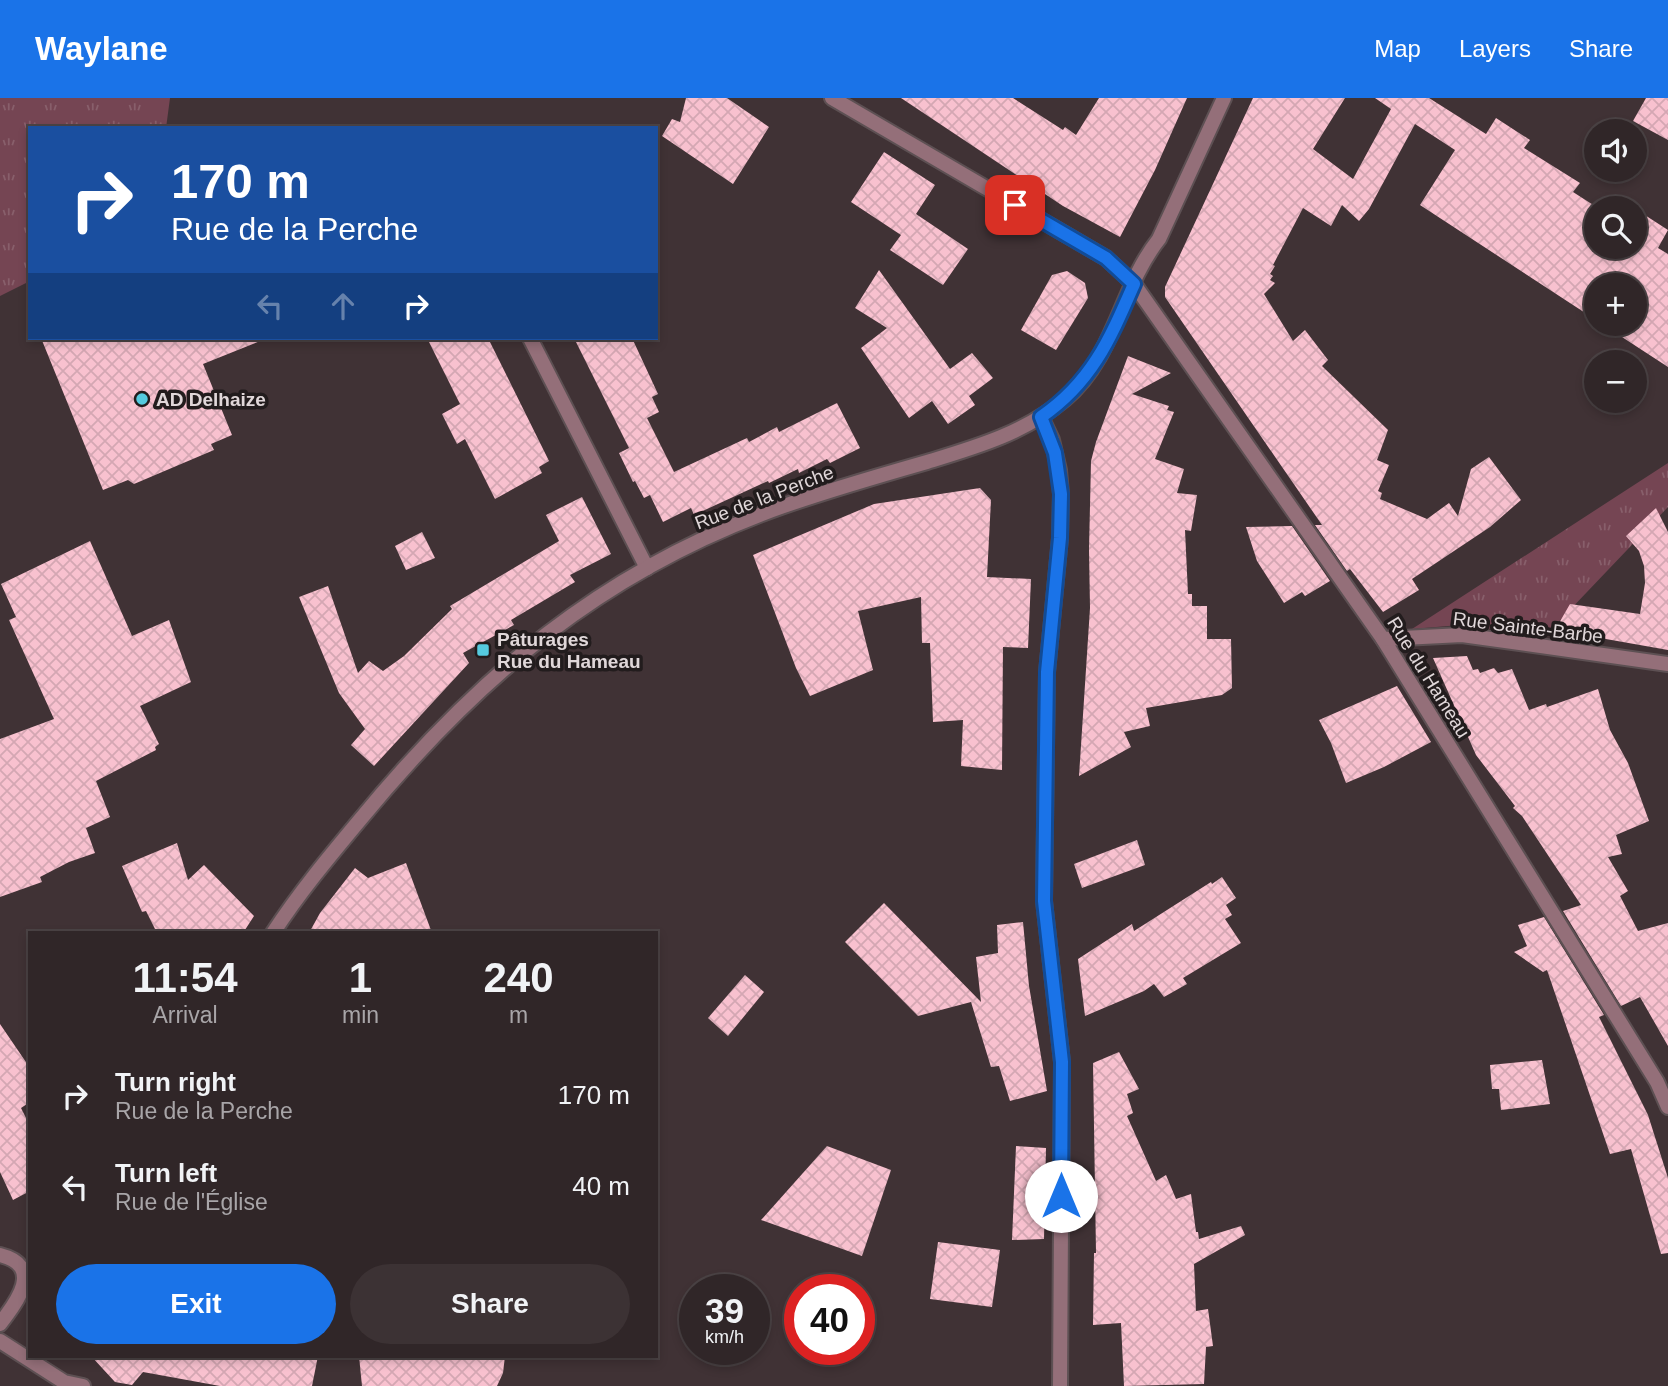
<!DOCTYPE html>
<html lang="en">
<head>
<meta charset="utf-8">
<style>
  body { margin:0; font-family:Arial,sans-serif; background:#3c3234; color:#f1f3f6; height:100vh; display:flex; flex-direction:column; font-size:26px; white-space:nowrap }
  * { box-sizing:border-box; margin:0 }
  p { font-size:23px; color:#a8a5a8 }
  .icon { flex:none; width:38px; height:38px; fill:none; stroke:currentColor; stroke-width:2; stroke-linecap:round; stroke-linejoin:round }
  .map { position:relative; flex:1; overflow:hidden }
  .drawer { position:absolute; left:28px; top:833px; width:630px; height:427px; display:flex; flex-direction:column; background:#302628; border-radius:0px; box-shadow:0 4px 10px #0003,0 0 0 2px #4b4345 }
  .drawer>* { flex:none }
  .banner { position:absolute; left:28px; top:28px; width:630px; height:214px; border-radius:0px; box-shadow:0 4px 10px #0003,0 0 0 2px #4b4345; background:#1a4fa0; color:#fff; overflow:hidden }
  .buttons { position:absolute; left:1584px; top:21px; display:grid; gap:14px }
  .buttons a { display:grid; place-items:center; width:63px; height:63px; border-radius:50%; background:#302628; box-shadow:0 4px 10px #0003,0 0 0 2px #4b4345; font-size:35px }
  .speed { position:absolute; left:679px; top:1176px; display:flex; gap:14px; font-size:35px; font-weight:700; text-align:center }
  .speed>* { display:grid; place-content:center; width:91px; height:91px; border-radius:50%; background:#302628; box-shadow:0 4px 10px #0003,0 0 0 2px #4b4345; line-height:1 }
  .speed small { font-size:18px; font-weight:400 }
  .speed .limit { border:10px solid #d22; background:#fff; color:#111 }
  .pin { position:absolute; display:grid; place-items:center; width:60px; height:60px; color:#fff; margin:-30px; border-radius:14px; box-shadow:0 4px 10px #0006 }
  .me { position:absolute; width:77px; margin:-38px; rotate:0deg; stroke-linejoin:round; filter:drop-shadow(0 0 5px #0008) }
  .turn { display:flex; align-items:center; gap:24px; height:147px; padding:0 28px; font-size:32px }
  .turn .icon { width:91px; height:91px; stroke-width:2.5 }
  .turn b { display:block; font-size:49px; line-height:60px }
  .lanes { display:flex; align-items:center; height:66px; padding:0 28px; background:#0003; justify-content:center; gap:35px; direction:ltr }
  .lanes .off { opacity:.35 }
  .eta { display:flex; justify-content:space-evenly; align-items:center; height:119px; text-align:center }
  .eta b { font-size:42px; font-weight:800; line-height:49px }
  .cta { display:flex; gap:14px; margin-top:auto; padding:14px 28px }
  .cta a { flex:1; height:80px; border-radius:42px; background:#1a73e8; color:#fff; font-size:28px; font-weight:800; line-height:80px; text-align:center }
  .cta a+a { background:#3c3234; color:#f1f3f6 }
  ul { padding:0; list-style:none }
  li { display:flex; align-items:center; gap:21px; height:91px; padding:0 28px }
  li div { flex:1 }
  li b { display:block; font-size:26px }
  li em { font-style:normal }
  header { display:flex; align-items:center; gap:42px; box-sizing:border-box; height:98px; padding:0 35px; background:#1a73e8; color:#fff }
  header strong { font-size:33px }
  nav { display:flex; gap:38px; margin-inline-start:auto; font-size:24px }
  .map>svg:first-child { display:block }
</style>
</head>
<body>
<header>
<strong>Waylane</strong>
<nav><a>Map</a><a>Layers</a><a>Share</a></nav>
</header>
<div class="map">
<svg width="1668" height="1288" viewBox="0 0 1668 1288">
  <defs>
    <pattern id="grass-tufts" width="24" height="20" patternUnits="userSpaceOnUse" patternTransform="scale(1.75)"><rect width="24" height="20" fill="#754553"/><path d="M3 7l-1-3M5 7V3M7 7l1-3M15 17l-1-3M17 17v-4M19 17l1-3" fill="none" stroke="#885f6b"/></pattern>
    <pattern id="building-cross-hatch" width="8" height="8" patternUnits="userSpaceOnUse" patternTransform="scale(1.75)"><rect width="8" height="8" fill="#f8c1cf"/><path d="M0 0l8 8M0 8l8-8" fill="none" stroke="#d4a7b3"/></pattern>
  </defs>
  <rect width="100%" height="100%" fill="#403235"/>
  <g fill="url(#grass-tufts)">
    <polygon points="0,0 170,0 166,30 30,30 30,183 0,198"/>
    <polygon points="1668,365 1668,409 1546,537 1460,527 1412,531"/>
  </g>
  <g fill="url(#building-cross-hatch)">
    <polygon points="686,0 727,0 769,29 733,86 662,38 672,21 680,24"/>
    <polygon points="901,0 1013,0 1063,32 1065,29 1076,37 1099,0 1187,0 1155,72 1120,139 1063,108"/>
    <polygon points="1253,0 1345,0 1313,51 1353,81 1391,11 1375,0 1429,0 1486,36 1496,20 1530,42 1524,50 1580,85 1573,94 1598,110 1596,110 1596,149 1634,149 1634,110 1668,132 1658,150 1668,156 1668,269 1602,226 1634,226 1634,187 1596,187 1596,222 1420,107 1455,52 1415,26 1369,111 1359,123 1342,107 1331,128 1303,110 1273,167 1275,168 1270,176 1273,178 1270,182 1275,185 1264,196 1293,243 1305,232 1328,262 1322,268 1388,332 1377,362 1389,367 1378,393 1382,395 1380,401 1427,421 1449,405 1458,418 1471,371 1489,359 1521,402 1490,429 1412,481 1419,492 1383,514 1350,471 1347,473 1315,427 1322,427 1165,199 1165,189"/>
    <polygon points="1646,0 1668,0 1668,42 1633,23"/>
    <polygon points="884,54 935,87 916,116 968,151 943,187 890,152 901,137 851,104"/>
    <polygon points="879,172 950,271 972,255 993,280 969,298 975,307 948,326 932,303 909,320 861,250 887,230 855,210"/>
    <polygon points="1067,173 1085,185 1088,200 1056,252 1021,232 1052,177"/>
    <polygon points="41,240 264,240 265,241 203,266 232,337 211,346 214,352 134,386 128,382 103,392"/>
    <polygon points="427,240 488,240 549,363 539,369 542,375 495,401 465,341 457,346 442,316 460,306"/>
    <polygon points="574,240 632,240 658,296 652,299 659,314 647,320 674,374 747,340 749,344 777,329 779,334 837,305 860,350 830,365 827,361 799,375 798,371 769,385 768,383 694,417 691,410 663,424 650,397 644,400 635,383 633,384 619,355 629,350"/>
    <polygon points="1128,258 1171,275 1132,296 1169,308 1167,312 1174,314 1155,361 1184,371 1177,395 1197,397 1191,433 1185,432 1188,496 1192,496 1192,508 1207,508 1207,541 1231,541 1232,590 1222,597 1146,610 1150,628 1124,634 1131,649 1079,678 1090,510 1089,452 1091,363 1096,344"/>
    <polygon points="980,390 991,402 987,479 1031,481 1028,550 1003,549 1002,672 961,668 963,622 933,624 930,545 922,545 921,499 858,513 873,572 810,598 796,570 753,457 874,406"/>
    <polygon points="582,399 611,456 570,477 575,484 511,522 514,527 463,555 469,565 374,668 351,647 365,631 339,595 299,499 328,488 358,575 369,563 383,573 404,558 452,511 450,508 559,443 546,417"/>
    <polygon points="1656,410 1668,434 1668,552 1555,532 1570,506 1640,516 1645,485 1644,468 1639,453 1626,438"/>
    <polygon points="1292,428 1330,483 1305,498 1302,494 1284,505 1257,463 1246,429"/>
    <polygon points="422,434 435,460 406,472 395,448"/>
    <polygon points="90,443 132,538 169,522 191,584 140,608 159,646 155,649 156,652 96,683 110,719 86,730 95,755 69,764 40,779 42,784 0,799 0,641 54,621 9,522 16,519 1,486"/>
    <polygon points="1467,558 1473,572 1478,571 1480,575 1494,570 1498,575 1512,571 1529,612 1546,606 1547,609 1598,591 1610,632 1628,665 1649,723 1616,737 1622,756 1608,759 1628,793 1620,798 1638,833 1668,825 1668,948 1640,899 1621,908 1563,813 1581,807 1522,718 1513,710 1515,708 1476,657 1433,560"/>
    <polygon points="1397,588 1431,644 1384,669 1346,685 1331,645 1319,622"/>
    <polygon points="1137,742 1145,767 1082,790 1074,766"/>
    <polygon points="177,745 188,782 204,767 254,818 243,835 157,835 146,813 142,814 122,768"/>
    <polygon points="406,765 432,835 309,835 320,815 355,770 368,780"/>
    <polygon points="1222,779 1236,800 1226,807 1232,817 1225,821 1241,845 1183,880 1187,886 1164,899 1154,886 1144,893 1085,918 1078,861 1132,826 1134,833 1211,784 1212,786"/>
    <polygon points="884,805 981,904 976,859 998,855 997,827 1023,824 1029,888 1047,993 1010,1003 999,968 991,969 971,904 918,918 845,844"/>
    <polygon points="1544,819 1604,917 1599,919 1648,1017 1668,1080 1668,1155 1661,1156 1631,1051 1610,1056 1547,872 1543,874 1514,854 1527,848 1518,827"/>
    <polygon points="745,877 764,894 728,938 708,920"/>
    <polygon points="0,926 30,970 30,1004 21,1010 30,1028 30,1093 13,1102 0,1074"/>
    <polygon points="1119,954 1139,991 1127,996 1133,1015 1127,1018 1156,1083 1166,1077 1176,1101 1191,1096 1196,1134 1198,1134 1199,1141 1241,1128 1245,1137 1194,1166 1196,1213 1208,1211 1213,1248 1206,1249 1204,1286 1124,1288 1121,1225 1093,1227 1094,1155 1096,1155 1093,965"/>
    <polygon points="1542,962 1550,1006 1501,1012 1499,991 1492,991 1490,967"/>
    <polygon points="827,1048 891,1072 862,1158 761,1122"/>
    <polygon points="1016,1048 1046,1050 1044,1141 1012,1142"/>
    <polygon points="938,1144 1000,1152 992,1209 930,1201"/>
    <polygon points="91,1258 318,1258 312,1288 220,1288 143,1274 132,1287 115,1284"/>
    <polygon points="359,1258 505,1258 503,1275 497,1288 362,1288"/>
  </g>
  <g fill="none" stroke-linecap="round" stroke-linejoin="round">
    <g stroke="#5d5053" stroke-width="18">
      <g id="minor">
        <polyline points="832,0 1106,160 1134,186 1383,541 1657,984 1668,1009"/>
        <polyline points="530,240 647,470"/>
        <polyline points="1383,541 1462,537 1668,566"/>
        <polyline points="0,1243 64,1284 83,1288"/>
      </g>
    </g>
    <g stroke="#5d5053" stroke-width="18">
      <g id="tertiary">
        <polyline points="1041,319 1052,342 1059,372 1061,396 1060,440 1047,574 1044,803 1062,964 1060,1288"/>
        <path d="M 273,835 C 299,795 329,759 359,723 C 477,579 603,472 781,409 C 829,392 878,378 927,364 C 976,349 1025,335 1065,301 C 1115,259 1120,190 1159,141 L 1224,0"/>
        <path d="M 0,1157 C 45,1168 16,1205 0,1226"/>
      </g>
    </g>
    <use href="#minor" stroke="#946f79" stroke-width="14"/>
    <use href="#tertiary" stroke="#946f79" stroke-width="14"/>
  </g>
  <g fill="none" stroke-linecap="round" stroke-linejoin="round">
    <g stroke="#114b97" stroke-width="18">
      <path id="route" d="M 1015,107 L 1106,160 L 1134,186 C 1110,241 1092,284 1041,319 L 1055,355 L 1061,396 L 1060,440 L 1047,574 L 1044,803 L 1062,964 L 1061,1098"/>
    </g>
    <use href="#route" stroke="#1a73e8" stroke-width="12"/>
  </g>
  <g fill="#55cadf" stroke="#221c1d" stroke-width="2.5">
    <circle cx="142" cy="301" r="7"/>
    <rect x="476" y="545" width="14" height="14" rx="3.5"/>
  </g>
  <g text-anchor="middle" stroke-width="7" stroke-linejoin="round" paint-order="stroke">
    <g font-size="19" font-weight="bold" fill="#e0d7d9" stroke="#221c1d" text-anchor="start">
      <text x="156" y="308">AD Delhaize</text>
      <text x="497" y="548">Pâturages<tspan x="497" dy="22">Rue du Hameau</tspan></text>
    </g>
    <g font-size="19" fill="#e0d7d9" stroke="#221c1d">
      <text transform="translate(764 399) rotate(-21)" y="7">Rue de la Perche</text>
      <text transform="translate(1528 529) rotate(7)" y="7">Rue Sainte-Barbe</text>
      <text transform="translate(1429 579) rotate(58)" y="7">Rue du Hameau</text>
    </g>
  </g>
</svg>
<div class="buttons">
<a><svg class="icon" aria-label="sound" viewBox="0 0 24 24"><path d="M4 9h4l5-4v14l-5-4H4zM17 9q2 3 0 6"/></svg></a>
<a><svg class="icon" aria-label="search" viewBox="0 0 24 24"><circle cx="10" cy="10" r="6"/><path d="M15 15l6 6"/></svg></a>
<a>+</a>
<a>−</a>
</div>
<div class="speed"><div>39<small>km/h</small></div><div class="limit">40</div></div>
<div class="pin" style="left:1015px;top:107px;background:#d93025"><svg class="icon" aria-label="arrive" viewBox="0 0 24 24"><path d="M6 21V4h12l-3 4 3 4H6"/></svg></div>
<svg class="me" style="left:1061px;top:1098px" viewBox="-20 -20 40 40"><circle r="19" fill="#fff"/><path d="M0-13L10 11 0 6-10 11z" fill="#1a73e8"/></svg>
<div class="banner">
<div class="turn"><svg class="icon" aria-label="right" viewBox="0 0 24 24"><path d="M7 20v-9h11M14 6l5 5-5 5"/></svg><div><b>170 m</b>Rue de la Perche</div></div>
<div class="lanes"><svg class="icon off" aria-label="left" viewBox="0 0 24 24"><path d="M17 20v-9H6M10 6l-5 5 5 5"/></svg><svg class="icon off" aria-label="ahead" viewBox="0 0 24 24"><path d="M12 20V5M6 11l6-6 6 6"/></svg><svg class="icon" aria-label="right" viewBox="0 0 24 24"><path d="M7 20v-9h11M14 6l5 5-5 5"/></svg></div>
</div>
<section class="drawer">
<div class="eta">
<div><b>11:54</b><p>Arrival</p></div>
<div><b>1</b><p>min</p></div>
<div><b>240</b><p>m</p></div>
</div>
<ul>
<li><svg class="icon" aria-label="right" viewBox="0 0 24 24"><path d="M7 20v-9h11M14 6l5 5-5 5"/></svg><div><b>Turn right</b><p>Rue de la Perche</p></div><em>170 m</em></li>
<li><svg class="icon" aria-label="left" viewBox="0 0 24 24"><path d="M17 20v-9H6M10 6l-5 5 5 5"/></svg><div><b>Turn left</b><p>Rue de l'Église</p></div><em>40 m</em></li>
</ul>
<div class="cta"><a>Exit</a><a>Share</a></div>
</section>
</div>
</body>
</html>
